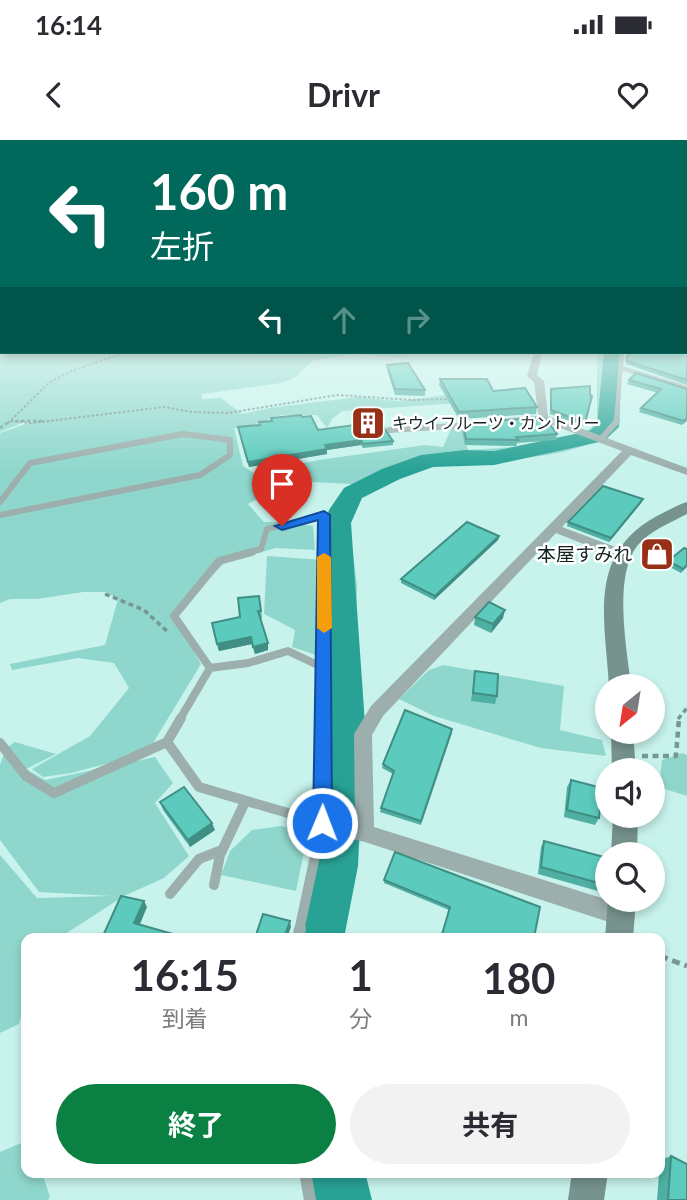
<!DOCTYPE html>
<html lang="ja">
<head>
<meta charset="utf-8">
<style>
  body { margin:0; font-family:Lato,"Noto Sans JP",sans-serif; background:#f2f2f3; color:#2b2b33; height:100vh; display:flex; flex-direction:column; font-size:26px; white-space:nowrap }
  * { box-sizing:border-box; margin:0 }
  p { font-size:23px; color:#7c7c81 }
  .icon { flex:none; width:38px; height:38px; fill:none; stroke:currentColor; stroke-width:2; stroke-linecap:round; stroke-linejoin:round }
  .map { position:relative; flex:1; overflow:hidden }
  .side { position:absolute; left:21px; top:793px; width:644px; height:245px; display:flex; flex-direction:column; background:#fff; border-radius:14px; box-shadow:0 4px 10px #0003 }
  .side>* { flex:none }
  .banner { position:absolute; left:0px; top:0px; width:688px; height:214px; box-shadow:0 4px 10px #0003; background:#00695c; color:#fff; overflow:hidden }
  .needle { width:46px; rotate:210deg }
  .tools { position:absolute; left:595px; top:534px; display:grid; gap:14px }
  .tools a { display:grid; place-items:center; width:70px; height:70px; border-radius:50%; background:#fff; box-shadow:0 4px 10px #0003; font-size:35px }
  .pin { position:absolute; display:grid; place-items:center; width:60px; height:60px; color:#fff; margin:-72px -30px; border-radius:50% 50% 50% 0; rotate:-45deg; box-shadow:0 0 7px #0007 }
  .pin .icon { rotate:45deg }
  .me { position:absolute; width:77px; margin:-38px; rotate:1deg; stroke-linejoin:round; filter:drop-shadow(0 0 5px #0008) }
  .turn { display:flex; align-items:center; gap:24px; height:147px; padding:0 35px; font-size:32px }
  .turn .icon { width:91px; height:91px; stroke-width:2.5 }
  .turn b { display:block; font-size:49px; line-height:60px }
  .lanes { display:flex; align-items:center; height:66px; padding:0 35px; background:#0003; justify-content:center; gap:35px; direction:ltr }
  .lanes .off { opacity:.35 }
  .eta { display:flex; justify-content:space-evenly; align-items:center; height:119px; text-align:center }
  .eta b { font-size:42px; font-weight:700; line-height:49px }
  .action { display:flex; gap:14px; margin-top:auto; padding:14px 35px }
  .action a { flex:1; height:80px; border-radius:42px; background:#0b8043; color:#fff; font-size:28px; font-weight:700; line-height:80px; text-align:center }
  .action a+a { background:#f2f2f3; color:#2b2b33 }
  .status { display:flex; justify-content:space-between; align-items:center; height:49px; padding:0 35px; background:#fff; direction:ltr }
  .status svg { height:19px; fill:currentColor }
  header { display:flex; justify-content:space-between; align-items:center; height:91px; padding:0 35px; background:#fff; font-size:32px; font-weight:700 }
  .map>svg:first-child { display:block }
</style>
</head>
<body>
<div class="status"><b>16:14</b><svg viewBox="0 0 49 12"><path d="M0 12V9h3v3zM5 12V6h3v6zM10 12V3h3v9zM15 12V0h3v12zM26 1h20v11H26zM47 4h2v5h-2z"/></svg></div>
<header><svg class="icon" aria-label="back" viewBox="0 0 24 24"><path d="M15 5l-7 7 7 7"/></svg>Drivr<svg class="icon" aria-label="heart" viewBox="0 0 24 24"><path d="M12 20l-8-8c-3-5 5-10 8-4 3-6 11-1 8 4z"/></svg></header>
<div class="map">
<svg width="687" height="1060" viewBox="0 0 687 1060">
  <rect width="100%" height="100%" fill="#c7f3ec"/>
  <g fill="#8fd7cc">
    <path d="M 0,180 L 2,212 L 417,212 L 403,218 L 355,214 L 314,220 L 294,238 L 281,243 L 202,254 L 202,259 L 221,258 L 242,274 L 269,268 L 358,257 L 398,261 L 455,254 L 491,261 L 342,271 L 332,279 L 327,288 L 317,275 L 281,275 L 241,289 L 234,288 L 243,326 L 254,333 L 319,320 L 425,305 L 443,307 L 451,289 L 461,288 L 468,310 L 559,304 L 591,288 L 597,278 L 597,212 L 619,212 C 619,226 618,275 612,286 C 589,325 462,319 422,327 C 399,331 375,345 356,360 L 349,384 L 357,445 L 351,678 L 333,798 L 304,798 L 318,735 L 327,593 L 321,473 L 319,516 L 292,507 L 295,490 L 264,474 L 267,416 L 323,420 L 323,438 L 329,378 L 352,344 L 291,341 L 248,364 L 264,382 L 292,382 L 313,386 L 315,410 L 276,408 L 224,423 L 174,476 L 201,524 L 147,613 L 71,633 L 43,637 L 32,629 L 90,596 L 129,548 L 114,523 L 78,518 L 12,530 L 10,524 L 105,505 L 118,459 L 106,452 L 83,452 L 37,459 L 10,459 L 0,463 L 0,293 L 34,281 L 26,281 L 0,292 Z"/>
    <polygon points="443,525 564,546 560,590 602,600 606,616 541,608 434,576 399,559 429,530"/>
    <polygon points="15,602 56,614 26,629 45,640 155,617 173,643 155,663 189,716 164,738 124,756 59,798 26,798 26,856 19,884 0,893 0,715 37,758 111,756 39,752 0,700 0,625 6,608"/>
    <polygon points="683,613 687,615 687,656 659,647 662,620"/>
    <polygon points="281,686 308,692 296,751 221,735 230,711 252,690"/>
    <polygon points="26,1001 26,1032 42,1033 50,1057 48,1060 0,1060 0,1012"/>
    <polygon points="310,1033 354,1033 360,1060 316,1060"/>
  </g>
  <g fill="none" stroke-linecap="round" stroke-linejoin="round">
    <g fill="#28a295" fill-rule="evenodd">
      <polygon points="604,212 622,212 619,287 604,301 494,325 433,327 400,339 362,358 351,383 365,584 358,726 344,798 298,798 316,726 329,584 325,383 329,370 344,348 382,329 421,315 465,310 494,311 589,291 597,285"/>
      <polygon points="309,1032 365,1032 372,1060 314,1060"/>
    </g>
    <g stroke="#779793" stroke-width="2" stroke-dasharray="2.5 2" stroke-linecap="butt">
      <polyline points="11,281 32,283 164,267 192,272 228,273 337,255 413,260 451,259"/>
      <polyline points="8,283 49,243 69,232 126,212"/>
    </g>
    <g stroke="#779793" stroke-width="2.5" stroke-dasharray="3.5 2.5" stroke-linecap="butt">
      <polyline points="15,281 45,281"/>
      <polyline points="0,288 10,281"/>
    </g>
    <g stroke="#779793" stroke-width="3.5" stroke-dasharray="5 3.5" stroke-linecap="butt">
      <polyline points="105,454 144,470 169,493"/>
      <polyline points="678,579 687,568"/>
    </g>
    <polyline stroke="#779793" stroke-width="4.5" stroke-dasharray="6 4.5" stroke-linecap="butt" points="642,616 676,616 679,578"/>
    <polyline stroke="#779793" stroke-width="5" stroke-dasharray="8 5" stroke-linecap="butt" points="660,816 687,826"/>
    <g stroke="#9cafac" stroke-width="4.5">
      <polyline points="621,228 687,248"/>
      <polyline points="484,283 533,278"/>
      <polyline points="616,283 622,212"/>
    </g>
    <g stroke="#9cafac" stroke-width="6">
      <polyline points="484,283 500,281"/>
      <polyline points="389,290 471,285"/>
      <polyline points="601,299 617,281"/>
      <polyline points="0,362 30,323 183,294 230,300 230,315 200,335 0,375"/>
      <polyline points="246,413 261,409 267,389 324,375 324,413"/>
    </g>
    <g stroke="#9cafac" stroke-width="8">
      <polyline points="210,528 174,476 219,421 252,412"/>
      <polyline points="180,579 210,528 248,523 288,511 324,528"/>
      <polyline points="323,579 324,412"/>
    </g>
    <g stroke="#9cafac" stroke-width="10">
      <polyline points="181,578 167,602 199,647 322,683"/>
      <polyline points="0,603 26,636 54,653 167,602"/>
      <polyline points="214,745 220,715 245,662"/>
      <polyline points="170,754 199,719 222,710"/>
      <polyline points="299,791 322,683 323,578"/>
    </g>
    <g stroke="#9cafac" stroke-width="12">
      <polyline points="298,798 300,789"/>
      <polyline points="305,1032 310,1060"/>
    </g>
    <g fill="#9cafac" fill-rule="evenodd">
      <rect x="686" y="185" width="1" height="4"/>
      <polygon points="534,212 542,212 537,235 544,241 548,276 687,328 687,335 631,315 562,387 626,411 626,417 616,417 556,393 383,576 372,595 374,687 621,764 628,768 632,775 628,782 621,786 365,702 322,692 315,689 312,683 315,677 322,674 355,682 354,594 371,566 622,311 539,280 534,242 527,236"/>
    </g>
    <g fill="#77938e" fill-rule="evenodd">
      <path d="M 687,362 L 687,374 C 670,383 649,391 637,406 C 613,437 627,509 631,546 L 609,546 C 605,478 587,414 657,376 C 667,371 677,365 687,362 Z"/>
      <polygon points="611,592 633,592 636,630 612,630"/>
      <polygon points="613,676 638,676 637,714 611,714"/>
      <polygon points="608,760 636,760 633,798 605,798"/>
      <polygon points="572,1032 608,1032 604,1060 568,1060"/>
    </g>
  </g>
  <g fill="#4fafa3">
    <polygon points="687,187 687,245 626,224 627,216"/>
    <polygon points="518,212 532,212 530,215 518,213"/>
    <polygon points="387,225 425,250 425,256 395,255 387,230"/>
    <polygon points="440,239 493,251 537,267 536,274 459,279 439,245"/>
    <polygon points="629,240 687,249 687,281 682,285 639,272 641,268 658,253 627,244"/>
    <polygon points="551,249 592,256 584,286 550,274"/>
    <polygon points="302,277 318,290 355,285 384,288 393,301 393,305 363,308 361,305 327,310 327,314 249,327 238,287 260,285"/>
    <polygon points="463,284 557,294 556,300 517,303 516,306 465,305 462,290"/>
    <polygon points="641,363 609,402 567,386 568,382"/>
    <polygon points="499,396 498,400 434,460 401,443 401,439"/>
    <polygon points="668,421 687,427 681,433 666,425"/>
    <polygon points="259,456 262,478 260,479 268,503 268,510 255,514 252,504 219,511 212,483 240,477"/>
    <polygon points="475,477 503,478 491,493 474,485"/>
    <polygon points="475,531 497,556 495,564 471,561"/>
    <polygon points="452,593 421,685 380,672 393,634 382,628 383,624"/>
    <polygon points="571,640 599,678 595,685 564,677 567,647"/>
    <polygon points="160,662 215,690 190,707 163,670"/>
    <polygon points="544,701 602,744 598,751 538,734 541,707"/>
    <polygon points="384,740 540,767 449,770 384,743"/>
    <polygon points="671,1016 687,1060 657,1060 660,1020"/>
  </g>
  <g fill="#408e84">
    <polygon points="361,300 361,305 327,310 327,314 249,327 248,322 325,305"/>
    <polygon points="643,359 641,363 609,402 611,398"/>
    <polygon points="499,396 498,400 434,460 435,456"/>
    <polygon points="505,470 503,478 491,493 493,484"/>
    <polygon points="251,497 252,504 219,511 217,504"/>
    <polygon points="268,503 268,510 255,514 253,507"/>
    <polygon points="212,683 215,690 190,707 188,700"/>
    <polygon points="144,761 147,767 138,789 134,783"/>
    <polygon points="290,781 291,787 287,798 284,798"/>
  </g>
  <g fill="#5ccbbd" stroke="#408e84" stroke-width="2">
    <polygon points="686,187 687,187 687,240 627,221 627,216 634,212 686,212"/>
    <polygon points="408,223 425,250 395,249 387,225"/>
    <polygon points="636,233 687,249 687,278 684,281 641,268 661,249 629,240"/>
    <polygon points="440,239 487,239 493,251 525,248 537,267 459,272"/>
    <polygon points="590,246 590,255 592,256 585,283 551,270 551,249"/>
    <polygon points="301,275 302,277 311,276 318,290 355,285 355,276 381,276 384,288 393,301 363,304 361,300 325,305 327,309 248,322 238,287 260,285 259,282 272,281 271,278"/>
    <polygon points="541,277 546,279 557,294 516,297 518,300 466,299 463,284"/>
    <polygon points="603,346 643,359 611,398 568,382"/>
    <polygon points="467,382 499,396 435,456 401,439"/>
    <polygon points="684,408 687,409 687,425 683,429 668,421"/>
    <polygon points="259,456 261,471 258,471 268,503 253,507 251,497 217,504 212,483 240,477 238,458"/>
    <polygon points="489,462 505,470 493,484 475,477"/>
    <polygon points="475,531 498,534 497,556 473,553"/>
    <polygon points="405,570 452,589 421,681 381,668 394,631 383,624"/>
    <polygon points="571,640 602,648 599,678 567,670"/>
    <polygon points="184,647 212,683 188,700 160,662"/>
    <polygon points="544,701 604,717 602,744 541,727"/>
    <polygon points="395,712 540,767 534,798 441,798 450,767 384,740"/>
    <polygon points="121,756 144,761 134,783 187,798 102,798"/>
    <polygon points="263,774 290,781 284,798 255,798"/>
    <polygon points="660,970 664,971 660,1006"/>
    <polygon points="671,1016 687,1024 687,1060 668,1060"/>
  </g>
  <linearGradient id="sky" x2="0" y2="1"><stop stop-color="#5badc7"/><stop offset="0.55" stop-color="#e6faf6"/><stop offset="1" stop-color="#e6faf6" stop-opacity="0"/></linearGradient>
  <rect width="687" height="329" fill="url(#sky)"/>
  <polygon fill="#1a73e8" stroke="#114b97" stroke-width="2" points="324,371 330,375 332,683 329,689 322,692 315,689 313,683 318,380 282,390 275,386"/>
  <polygon fill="#f59e0b" points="324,413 331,417 332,488 324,493 317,488 317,417"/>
  <defs>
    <g id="building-square" transform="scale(1.75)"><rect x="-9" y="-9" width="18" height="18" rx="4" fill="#982f17" stroke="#fff"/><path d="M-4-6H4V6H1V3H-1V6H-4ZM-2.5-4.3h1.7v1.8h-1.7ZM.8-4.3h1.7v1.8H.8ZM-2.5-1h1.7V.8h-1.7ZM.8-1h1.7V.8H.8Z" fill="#fff"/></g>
    <g id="shop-square" transform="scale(1.75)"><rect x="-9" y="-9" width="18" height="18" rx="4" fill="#982f17" stroke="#fff"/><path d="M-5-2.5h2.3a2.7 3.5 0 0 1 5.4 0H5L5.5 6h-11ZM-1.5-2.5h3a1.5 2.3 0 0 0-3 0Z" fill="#fff"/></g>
  </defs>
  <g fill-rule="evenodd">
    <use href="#building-square" x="368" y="283"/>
    <use href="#shop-square" x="657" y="414"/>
  </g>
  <g text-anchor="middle" stroke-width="5" stroke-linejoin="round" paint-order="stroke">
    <g font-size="16" fill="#122321" stroke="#fff" text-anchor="start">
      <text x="392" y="289">キウイフルーツ・カントリー</text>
    </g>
    <g font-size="19" fill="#122321" stroke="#fff" text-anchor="end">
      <text x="632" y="421">本屋すみれ</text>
    </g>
  </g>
</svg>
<div class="tools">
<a><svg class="needle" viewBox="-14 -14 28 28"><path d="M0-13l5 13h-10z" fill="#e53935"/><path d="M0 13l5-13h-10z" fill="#7c7c81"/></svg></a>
<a><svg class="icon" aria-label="sound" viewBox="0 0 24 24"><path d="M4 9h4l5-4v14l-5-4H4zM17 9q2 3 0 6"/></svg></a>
<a><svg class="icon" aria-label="search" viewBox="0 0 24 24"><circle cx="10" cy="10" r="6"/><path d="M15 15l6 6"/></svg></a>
</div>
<div class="pin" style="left:282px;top:386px;background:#d93025"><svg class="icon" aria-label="arrive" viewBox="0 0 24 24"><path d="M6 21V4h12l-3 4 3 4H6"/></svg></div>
<svg class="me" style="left:322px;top:683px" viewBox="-20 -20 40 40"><circle r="17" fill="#1a73e8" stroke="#fff" stroke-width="3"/><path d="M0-11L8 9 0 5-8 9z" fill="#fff"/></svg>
<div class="banner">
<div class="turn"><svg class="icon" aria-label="left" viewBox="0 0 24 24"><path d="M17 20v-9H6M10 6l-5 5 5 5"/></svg><div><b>160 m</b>左折</div></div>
<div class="lanes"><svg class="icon" aria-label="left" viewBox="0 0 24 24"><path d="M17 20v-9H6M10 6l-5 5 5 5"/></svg><svg class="icon off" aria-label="ahead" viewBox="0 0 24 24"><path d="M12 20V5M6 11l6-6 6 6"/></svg><svg class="icon off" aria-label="right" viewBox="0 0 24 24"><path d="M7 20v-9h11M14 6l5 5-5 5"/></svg></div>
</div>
<section class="side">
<div class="eta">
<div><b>16:15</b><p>到着</p></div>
<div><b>1</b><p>分</p></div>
<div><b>180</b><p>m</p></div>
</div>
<div class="action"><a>終了</a><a>共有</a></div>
</section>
</div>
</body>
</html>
